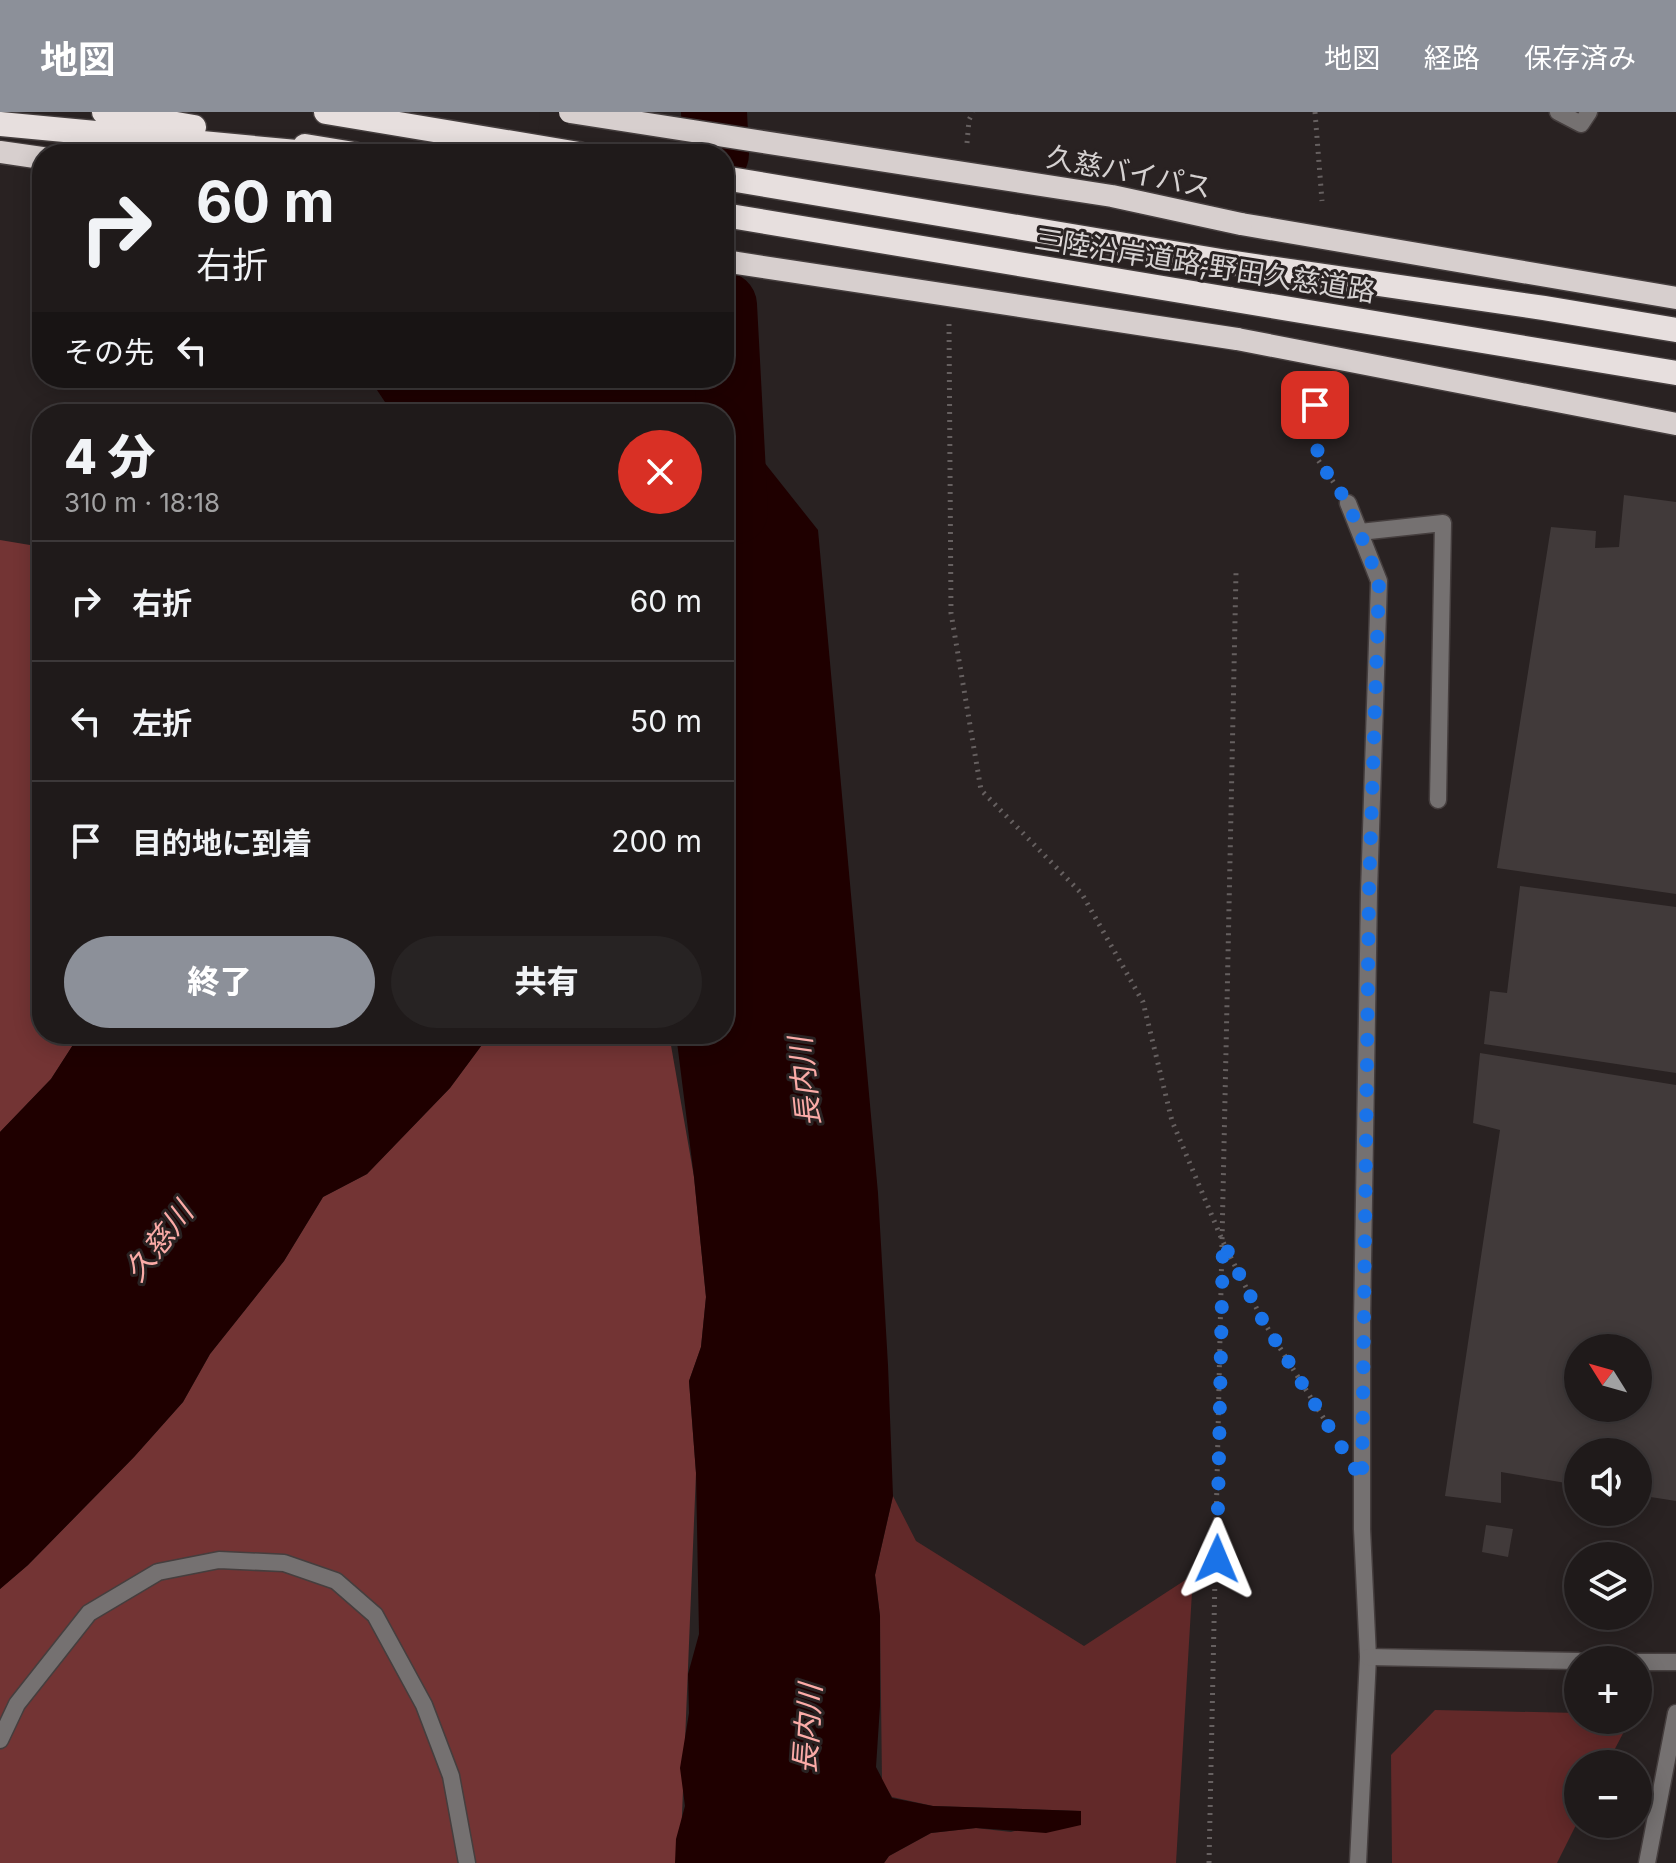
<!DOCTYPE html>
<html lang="ja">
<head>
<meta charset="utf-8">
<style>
  body { margin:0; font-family:Inter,"Noto Sans JP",sans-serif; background:#272323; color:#f1f3f6; height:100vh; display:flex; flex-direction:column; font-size:30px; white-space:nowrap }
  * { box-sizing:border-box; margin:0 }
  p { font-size:26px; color:#a1a1a2 }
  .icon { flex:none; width:44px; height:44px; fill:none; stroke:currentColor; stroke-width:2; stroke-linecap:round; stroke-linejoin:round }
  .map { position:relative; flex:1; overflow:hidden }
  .sheet { position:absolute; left:32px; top:292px; width:702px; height:640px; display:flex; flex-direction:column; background:#1f1a1a; border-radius:32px; box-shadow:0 4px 20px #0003,0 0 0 2px #3c3839 }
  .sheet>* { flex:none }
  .banner { position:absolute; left:32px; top:32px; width:702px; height:244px; border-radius:32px; box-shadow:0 4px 20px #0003,0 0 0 2px #3c3839; background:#1f1a1a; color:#f1f3f6; overflow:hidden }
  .needle { width:52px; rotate:307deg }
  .controls { position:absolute; left:1564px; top:1222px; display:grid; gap:16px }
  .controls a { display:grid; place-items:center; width:88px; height:88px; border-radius:50%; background:#1f1a1a; box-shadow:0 4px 20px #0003,0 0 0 2px #3c3839; font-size:40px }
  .pin { position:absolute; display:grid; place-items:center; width:68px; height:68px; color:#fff; margin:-34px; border-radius:16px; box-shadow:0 4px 12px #0006 }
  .me { position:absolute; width:88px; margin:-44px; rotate:1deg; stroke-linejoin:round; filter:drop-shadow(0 0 6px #0008) }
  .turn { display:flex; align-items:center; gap:28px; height:168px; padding:0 32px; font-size:36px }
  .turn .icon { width:104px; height:104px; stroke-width:2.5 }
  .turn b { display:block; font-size:56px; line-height:68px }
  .then { display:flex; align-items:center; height:76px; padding:0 32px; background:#0003; gap:16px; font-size:30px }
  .round { display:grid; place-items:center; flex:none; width:84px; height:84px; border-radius:42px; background:#272323 }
  .summary { display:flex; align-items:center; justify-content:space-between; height:136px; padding:0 32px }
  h1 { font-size:48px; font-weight:800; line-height:60px }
  .primary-button { display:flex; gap:16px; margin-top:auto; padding:16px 32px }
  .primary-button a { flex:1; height:92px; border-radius:48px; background:#8c9099; color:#fff; font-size:32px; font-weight:800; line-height:92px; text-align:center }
  .primary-button a+a { background:#272323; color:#f1f3f6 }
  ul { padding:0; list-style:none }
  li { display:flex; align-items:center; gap:24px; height:120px; padding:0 32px; border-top:2px solid #3c3839 }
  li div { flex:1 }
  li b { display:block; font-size:30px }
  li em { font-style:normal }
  header { display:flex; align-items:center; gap:48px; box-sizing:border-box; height:112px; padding:0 40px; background:#8c9099; color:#fff }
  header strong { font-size:38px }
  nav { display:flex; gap:44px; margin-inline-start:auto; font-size:28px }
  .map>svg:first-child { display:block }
</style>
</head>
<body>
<header>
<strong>地図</strong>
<nav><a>地図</a><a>経路</a><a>保存済み</a></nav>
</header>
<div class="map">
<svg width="1676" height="1751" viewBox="0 0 1676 1751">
  <rect width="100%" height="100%" fill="#292222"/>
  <g fill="#622929">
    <polygon points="893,1384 916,1429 1084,1534 1193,1463 1176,1751 884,1751 889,1744 931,1721 976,1716 1011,1720 1081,1699 933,1694 892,1685 882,1669 880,1504 875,1463"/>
    <polygon points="1435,1598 1578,1601 1578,1608 1630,1608 1607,1652 1578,1652 1578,1709 1557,1751 1392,1751 1391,1643"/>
  </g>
  <g fill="#733434">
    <polygon points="0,428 42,435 42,922 80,922 51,967 0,1020"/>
    <polygon points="490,922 669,922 694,1065 706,1185 701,1235 689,1269 696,1361 680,1751 0,1751 0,1477 28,1453 134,1345 183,1290 210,1242 284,1149 323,1085 367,1062 450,976"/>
  </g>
  <g fill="#1f0000">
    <polygon points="369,266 703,266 717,291 818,418 878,1081 888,1253 893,1384 875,1463 880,1504 880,1594 876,1655 892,1686 933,1694 1081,1699 1081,1713 1046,1721 976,1716 931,1721 889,1744 884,1751 675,1751 676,1727 685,1694 680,1656 689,1601 688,1562 699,1522 696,1361 689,1269 701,1235 706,1185 694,1065 676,922 724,922 724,302 393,302"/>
    <polygon points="80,922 490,922 450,976 367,1062 323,1085 284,1149 210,1242 183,1290 134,1345 28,1453 0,1477 0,1020 51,967"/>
  </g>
  <polygon fill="#292222" points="540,0 649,0 638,42 537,42"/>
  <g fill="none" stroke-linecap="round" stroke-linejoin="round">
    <g stroke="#1f0000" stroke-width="66">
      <polyline points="714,0 716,42"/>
      <polyline points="724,193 735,399"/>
    </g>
  </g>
  <g fill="#413a3a" fill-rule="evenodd">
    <polygon points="1624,383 1676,390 1676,782 1497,756 1551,415 1596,419 1595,436 1619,435"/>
    <polygon points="1520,774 1676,795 1676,961 1484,932 1490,879 1507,881"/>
    <path d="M 1480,941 L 1676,973 L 1676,1389 L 1638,1383 L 1638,1340 L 1578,1340 L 1578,1373 L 1501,1360 L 1501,1391 L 1445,1384 L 1500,1018 L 1473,1011 ZM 1578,1236 L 1638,1236 L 1638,1296 L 1578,1296 Z"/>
    <polygon points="1486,1413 1513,1417 1508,1445 1482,1440"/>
  </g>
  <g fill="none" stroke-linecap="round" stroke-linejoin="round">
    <g stroke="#453e3e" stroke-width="19">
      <g id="service">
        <polyline points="1558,0 1581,12 1589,0"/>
        <polyline points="1360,420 1443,411 1438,688"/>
        <polyline points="1647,1751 1676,1601"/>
      </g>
    </g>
    <g stroke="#453e3e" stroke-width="19">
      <g id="minor">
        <polyline points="1348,391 1379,469 1369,780 1362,1211 1362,1417 1368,1545 1358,1751"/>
        <polyline points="0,1628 17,1592 89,1501 158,1460 219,1448 284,1451 336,1469 375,1503 424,1593 451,1664 467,1751"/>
      </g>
    </g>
    <g stroke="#453e3e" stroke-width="19">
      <g id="tertiary">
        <polyline points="1368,1545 1578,1549"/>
        <polyline points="1638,1550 1676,1550"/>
      </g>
    </g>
    <g stroke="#453e3e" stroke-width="25">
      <g id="trunk">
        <polyline points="0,40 42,46"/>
        <polyline points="1241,112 1676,186"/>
        <polyline points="1237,227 1676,312"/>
      </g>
    </g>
    <g stroke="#453e3e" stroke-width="27">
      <g id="motorway">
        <polyline points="104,0 194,15"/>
        <polyline points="326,0 579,42"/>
        <polyline points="0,12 318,42"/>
        <polyline points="305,34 354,42"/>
        <polyline points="1227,150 1544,196 1676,218"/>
        <polyline points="1229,187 1676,261"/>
      </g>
    </g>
    <g stroke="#666060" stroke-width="5" stroke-dasharray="2 6" stroke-linecap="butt">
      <polyline points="1315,0 1322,89"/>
      <polyline points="967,31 969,8 973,0"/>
      <polyline points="949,212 951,501 981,678 1082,782 1143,890 1172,1009 1223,1130 1262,1207 1334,1323"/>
      <polyline points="1315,293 1318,348 1334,371"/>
      <polyline points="1209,1751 1236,461"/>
    </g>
    <use href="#service" stroke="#757171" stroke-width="16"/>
    <use href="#minor" stroke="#757171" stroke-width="16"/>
    <use href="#tertiary" stroke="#757171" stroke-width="16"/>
    <use href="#trunk" stroke="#d7cfce" stroke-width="22"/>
    <use href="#motorway" stroke="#e7dfde" stroke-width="24"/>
    <g stroke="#453e3e" stroke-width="25" stroke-linecap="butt">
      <g id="trunk-bridge">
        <polyline points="570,0 1112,84 1241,112"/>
        <polyline points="724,149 1237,227"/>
      </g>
    </g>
    <g stroke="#453e3e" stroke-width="27" stroke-linecap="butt">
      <g id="motorway-bridge">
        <polyline points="724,66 1227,150"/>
        <polyline points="724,103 1229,187"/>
      </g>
    </g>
    <use href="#trunk-bridge" stroke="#d7cfce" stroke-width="22"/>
    <use href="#motorway-bridge" stroke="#e7dfde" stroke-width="24"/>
  </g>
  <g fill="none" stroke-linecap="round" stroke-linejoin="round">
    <polyline stroke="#1a73e8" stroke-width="14" stroke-dasharray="0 25.2" points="1217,1447 1223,1130 1262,1207 1362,1368 1369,780 1379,469 1348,391 1318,348 1315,293"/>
  </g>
  <g text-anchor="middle" stroke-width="6" stroke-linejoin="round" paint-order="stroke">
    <g font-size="28" fill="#d5d1d1" stroke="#292222">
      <text transform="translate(1129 60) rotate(11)" y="10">久慈バイパス</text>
      <text transform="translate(1205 153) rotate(9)" y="10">三陸沿岸道路;野田久慈道路</text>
    </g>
    <g font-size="30" font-style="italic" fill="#fbaba7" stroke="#292222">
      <text transform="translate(805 970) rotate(-96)" y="10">長内川</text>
      <text transform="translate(159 1130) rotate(-52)" y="10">久慈川</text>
      <text transform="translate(808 1617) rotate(-86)" y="10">長内川</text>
    </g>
  </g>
</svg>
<div class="controls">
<a><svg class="needle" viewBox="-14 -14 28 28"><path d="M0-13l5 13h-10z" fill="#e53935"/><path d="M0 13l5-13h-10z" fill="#a1a1a2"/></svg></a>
<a><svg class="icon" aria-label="sound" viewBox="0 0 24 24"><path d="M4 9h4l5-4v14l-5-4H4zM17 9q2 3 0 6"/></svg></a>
<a><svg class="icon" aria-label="layers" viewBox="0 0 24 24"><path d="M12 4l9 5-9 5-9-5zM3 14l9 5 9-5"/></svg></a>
<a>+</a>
<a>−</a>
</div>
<div class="pin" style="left:1315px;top:293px;background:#d93025"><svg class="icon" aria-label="arrive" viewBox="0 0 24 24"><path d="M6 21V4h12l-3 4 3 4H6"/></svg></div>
<svg class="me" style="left:1217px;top:1447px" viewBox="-20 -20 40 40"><path d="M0-17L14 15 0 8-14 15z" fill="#1a73e8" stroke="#fff" stroke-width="4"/></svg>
<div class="banner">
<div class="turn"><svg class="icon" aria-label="right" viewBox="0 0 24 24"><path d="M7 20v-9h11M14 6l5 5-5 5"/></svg><div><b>60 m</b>右折</div></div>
<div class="then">その先<svg class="icon" aria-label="left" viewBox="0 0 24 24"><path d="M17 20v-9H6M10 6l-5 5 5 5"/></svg></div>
</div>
<section class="sheet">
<div class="summary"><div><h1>4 分</h1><p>310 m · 18:18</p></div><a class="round" style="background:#d93025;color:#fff"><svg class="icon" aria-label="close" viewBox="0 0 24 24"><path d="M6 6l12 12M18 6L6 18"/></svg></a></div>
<ul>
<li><svg class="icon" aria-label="right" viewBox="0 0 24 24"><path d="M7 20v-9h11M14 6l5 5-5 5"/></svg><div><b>右折</b></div><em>60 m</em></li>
<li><svg class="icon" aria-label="left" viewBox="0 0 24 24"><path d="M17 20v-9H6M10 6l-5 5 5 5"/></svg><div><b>左折</b></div><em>50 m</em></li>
<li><svg class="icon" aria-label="arrive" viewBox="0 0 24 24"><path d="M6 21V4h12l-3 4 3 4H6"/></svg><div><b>目的地に到着</b></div><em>200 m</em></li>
</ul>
<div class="primary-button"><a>終了</a><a>共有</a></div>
</section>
</div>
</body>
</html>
